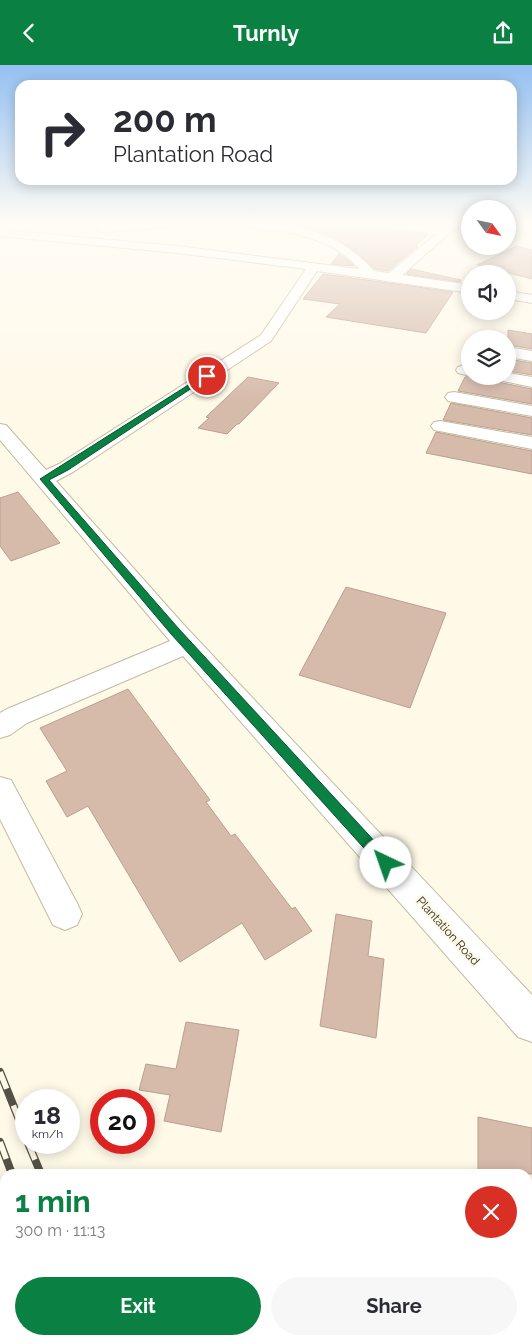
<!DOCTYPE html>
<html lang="en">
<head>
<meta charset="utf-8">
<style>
  body { margin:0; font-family:Raleway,sans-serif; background:#f7f7f7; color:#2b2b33; height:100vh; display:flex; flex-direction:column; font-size:19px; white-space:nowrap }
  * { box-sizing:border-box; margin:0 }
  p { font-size:16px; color:#7c7c81 }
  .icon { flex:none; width:28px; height:28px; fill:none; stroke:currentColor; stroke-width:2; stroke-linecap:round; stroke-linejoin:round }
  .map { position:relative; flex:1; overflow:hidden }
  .drawer { position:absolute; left:0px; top:1104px; width:532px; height:176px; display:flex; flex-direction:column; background:#fff; border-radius:15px 15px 0 0; box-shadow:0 2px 12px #0003 }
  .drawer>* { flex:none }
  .banner { position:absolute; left:15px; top:15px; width:502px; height:105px; border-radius:15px; box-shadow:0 2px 12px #0003; background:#fff; color:#2b2b33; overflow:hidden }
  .needle { width:32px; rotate:123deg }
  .fabs { position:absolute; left:461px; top:135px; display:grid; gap:10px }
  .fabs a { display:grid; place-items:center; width:55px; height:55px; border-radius:50%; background:#fff; box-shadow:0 2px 12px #0003; font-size:25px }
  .speed { position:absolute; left:15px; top:1024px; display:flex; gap:10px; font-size:25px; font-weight:700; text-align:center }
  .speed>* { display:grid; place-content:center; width:65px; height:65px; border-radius:50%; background:#fff; box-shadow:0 2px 12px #0003; line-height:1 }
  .speed small { font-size:12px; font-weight:400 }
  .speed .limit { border:8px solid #d22; background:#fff; color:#111 }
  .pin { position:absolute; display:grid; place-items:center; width:42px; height:42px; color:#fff; margin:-21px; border:2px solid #fff; border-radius:50%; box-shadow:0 1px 5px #0007 }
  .me { position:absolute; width:55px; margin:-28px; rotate:318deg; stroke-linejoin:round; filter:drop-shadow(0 0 4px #0008) }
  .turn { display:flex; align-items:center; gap:18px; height:105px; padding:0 15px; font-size:22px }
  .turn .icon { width:65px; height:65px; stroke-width:2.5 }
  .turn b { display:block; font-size:35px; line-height:42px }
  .round { display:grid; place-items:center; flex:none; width:52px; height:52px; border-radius:26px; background:#f7f7f7 }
  .summary { display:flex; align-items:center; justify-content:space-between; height:85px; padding:0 15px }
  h1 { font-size:30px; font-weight:700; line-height:38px; color:#0b8043 }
  .cta { display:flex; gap:10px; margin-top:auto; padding:10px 15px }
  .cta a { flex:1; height:58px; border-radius:30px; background:#0b8043; color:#fff; font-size:20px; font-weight:700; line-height:58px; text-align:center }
  .cta a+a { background:#f7f7f7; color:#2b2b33 }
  header { display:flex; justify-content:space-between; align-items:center; height:65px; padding:0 15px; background:#0b8043; color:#fff; font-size:22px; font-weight:700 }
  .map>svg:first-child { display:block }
</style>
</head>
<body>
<header><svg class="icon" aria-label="back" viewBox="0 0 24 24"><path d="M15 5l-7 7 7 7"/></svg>Turnly<svg class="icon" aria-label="share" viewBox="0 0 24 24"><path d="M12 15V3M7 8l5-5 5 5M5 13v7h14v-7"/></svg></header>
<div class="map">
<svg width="532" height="1279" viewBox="0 0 532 1279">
  <rect width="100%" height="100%" fill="#fff9e8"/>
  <g fill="#d6baaa" stroke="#bb9f90">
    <polygon points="296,159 383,159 390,164 428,170 415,181 418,181 388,206 375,204 348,181 332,172"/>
    <polygon points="517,181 532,185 532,214 477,200"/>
    <polygon points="339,189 350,197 354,201 331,199"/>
    <polygon points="411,204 461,215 460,217 406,209"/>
    <polygon points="323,209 453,227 426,268 326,252 340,239 303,234"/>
    <polygon points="508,265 532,269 532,284 508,280"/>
    <polygon points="508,294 532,298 532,310 508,306"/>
    <polygon points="472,311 489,311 493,316 532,324 532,339 458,326 465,312"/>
    <polygon points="248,312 279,318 239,359 237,359 227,369 198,363 209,353 206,352"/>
    <polygon points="451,338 532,353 532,370 443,355"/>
    <polygon points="436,367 532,386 532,409 426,388"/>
    <polygon points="18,427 60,478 11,496 0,481 0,433"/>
    <polygon points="346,522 446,548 410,643 299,610"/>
    <polygon points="128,624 210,735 206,737 231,771 235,769 292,844 295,842 312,866 265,895 242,858 180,897 88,741 67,752 46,716 67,706 40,663"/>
    <polygon points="336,849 372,856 368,891 384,894 376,973 320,961"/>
    <polygon points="186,957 239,965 221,1067 164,1056 170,1030 139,1025 146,999 176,1004"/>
    <polygon points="478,1052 532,1063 532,1109 478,1109"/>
  </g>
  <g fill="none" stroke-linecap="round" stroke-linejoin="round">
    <g stroke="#c3ba9f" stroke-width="2">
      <g id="minor">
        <polygon points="131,159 179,159 173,162 103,167 97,164 103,161"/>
        <path d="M 244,159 C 291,154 343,170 374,206 L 389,208 L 436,169 L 390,162 L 385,159 L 410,159 L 443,163 L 449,159 L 460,159 L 402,210 L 470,220 L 470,228 L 317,206 L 271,276 L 73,407 L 56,416 L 184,560 L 532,930 L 532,977 L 518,972 L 183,591 L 27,658 L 10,670 L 0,673 L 0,648 L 7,644 L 170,576 L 0,375 L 0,359 L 6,360 L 46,405 L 59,399 L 261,270 L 306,204 L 177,188 L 0,171 L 0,165 L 177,181 L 359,204 C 340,181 310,171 282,166 C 272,165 252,166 244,159 Z"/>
        <polygon points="508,226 532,230 532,238 508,234"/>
        <polygon points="508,282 532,286 532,296 508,292"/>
        <polygon points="464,300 470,301 470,311 458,308 456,305 458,302"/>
        <polygon points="508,308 532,312 532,322 493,314 491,311 508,311"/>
        <polygon points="454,327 532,341 532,351 448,336 445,332 448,328"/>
        <polygon points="440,356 532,372 532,384 434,365 431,361 434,357"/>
        <polygon points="0,712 11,715 77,838 82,849 77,860 65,865 53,860 0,754"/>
      </g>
    </g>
    <use href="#minor" fill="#fff" fill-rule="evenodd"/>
    <g stroke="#545145" stroke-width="8">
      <g id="rail">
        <polyline points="0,1007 26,1072"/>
        <polyline points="0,1077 12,1109"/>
        <polyline points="28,1078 41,1109"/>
        <polyline points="74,1275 75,1279"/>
        <polyline points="106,1275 108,1279"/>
      </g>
    </g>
    <use href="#rail" stroke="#fff9e8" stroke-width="5.5" stroke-dasharray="18" stroke-linecap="butt"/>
  </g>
  <linearGradient id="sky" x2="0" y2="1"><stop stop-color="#94c0f1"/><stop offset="0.47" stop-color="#fffcf5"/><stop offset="1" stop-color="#fffcf5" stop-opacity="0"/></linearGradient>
  <rect width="532" height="338" fill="url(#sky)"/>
  <polygon fill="#0b8043" stroke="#07532c" points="204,310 210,311 68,405 49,415 179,564 391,794 393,798 391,802 386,804 381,802 171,569 40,414"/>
  <g text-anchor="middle" stroke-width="4.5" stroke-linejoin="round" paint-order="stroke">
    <g font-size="12" fill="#302d22" stroke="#fff9e8">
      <text transform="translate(448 866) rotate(48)" y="4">Plantation Road</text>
    </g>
  </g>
</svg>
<div class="fabs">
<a><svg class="needle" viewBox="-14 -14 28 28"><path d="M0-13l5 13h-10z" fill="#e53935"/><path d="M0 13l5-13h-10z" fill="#7c7c81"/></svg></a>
<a><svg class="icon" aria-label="sound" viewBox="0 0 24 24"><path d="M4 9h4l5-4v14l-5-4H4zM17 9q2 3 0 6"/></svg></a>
<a><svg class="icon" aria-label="layers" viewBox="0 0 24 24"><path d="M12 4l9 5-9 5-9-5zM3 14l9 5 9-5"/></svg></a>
</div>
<div class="speed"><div>18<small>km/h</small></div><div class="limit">20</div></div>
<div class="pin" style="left:207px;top:311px;background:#d93025"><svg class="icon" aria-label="arrive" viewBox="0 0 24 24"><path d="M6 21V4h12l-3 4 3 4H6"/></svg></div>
<svg class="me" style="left:386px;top:798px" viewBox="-20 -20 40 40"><circle r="19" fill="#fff"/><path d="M0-13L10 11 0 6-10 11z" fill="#0b8043"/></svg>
<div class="banner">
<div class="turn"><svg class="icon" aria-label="right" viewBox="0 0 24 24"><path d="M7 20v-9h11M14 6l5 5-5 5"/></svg><div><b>200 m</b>Plantation Road</div></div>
</div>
<section class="drawer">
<div class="summary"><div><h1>1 min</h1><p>300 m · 11:13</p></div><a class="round" style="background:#d93025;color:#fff"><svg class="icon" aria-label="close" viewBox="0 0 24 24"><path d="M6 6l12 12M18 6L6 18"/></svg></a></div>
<div class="cta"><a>Exit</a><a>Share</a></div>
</section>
</div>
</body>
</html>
